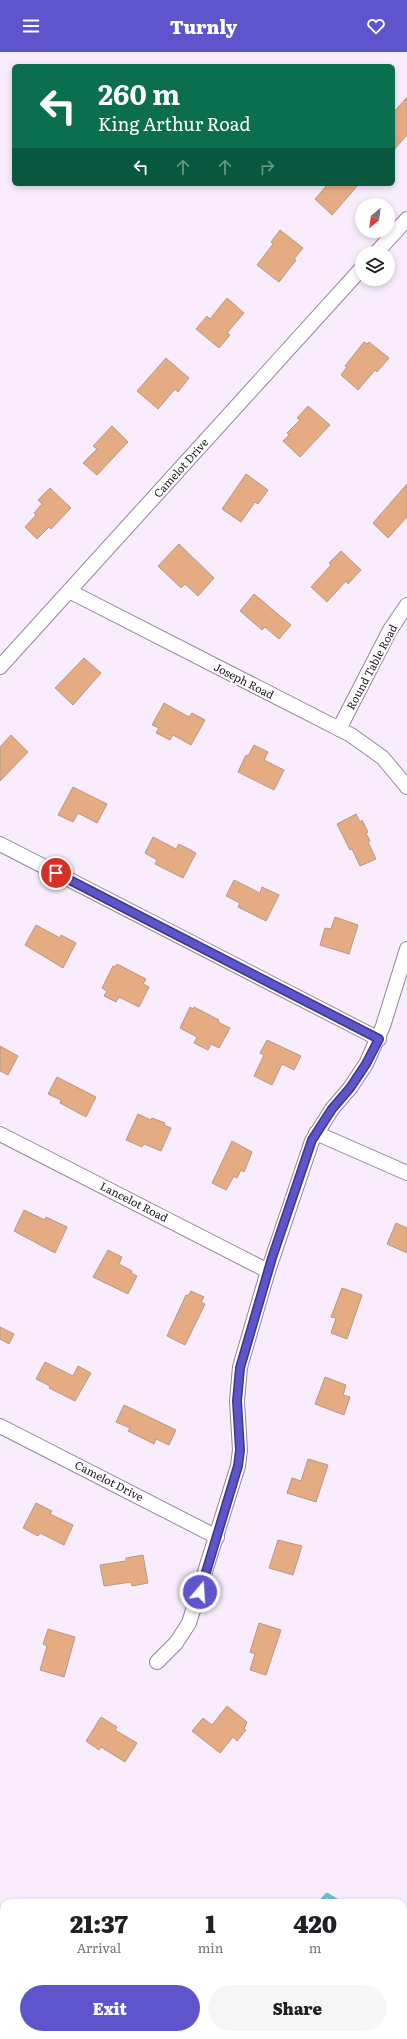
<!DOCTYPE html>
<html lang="en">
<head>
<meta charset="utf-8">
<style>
  body { margin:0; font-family:Literata,serif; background:#f6f6f6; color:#202124; height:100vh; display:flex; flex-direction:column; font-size:15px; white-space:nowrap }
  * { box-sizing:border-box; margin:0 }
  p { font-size:13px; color:#757577 }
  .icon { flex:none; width:22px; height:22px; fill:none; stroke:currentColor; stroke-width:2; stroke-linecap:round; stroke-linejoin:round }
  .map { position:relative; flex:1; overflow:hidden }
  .sheet { position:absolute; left:0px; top:1847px; width:407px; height:140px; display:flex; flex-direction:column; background:#fff; border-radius:12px 12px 0 0; box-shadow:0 2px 6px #0003 }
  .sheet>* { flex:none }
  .top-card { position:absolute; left:12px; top:12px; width:383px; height:122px; border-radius:6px; box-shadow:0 2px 6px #0003; background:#0b6e4f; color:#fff; overflow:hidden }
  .needle { width:26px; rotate:209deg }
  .fabs { position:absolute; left:355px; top:146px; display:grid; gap:8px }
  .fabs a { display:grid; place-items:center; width:40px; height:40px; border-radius:50%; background:#fff; box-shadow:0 2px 6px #0003; font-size:20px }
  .pin { position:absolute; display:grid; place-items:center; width:34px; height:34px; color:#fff; margin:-17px; border:2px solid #fff; border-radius:50%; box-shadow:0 1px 4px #0007 }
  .me { position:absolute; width:44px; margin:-22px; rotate:18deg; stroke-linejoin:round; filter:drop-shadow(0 0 3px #0008) }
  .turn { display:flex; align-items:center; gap:14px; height:84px; padding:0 20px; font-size:18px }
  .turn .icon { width:52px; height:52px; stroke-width:2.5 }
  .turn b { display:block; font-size:28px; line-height:34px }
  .lanes { display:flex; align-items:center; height:38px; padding:0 20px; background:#0003; justify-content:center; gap:20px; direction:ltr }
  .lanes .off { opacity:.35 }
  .eta { display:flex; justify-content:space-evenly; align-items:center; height:68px; text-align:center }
  .eta b { font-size:24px; font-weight:800; line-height:28px }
  .primary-button { display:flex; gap:8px; margin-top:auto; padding:8px 20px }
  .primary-button a { flex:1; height:46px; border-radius:24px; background:#5e54cc; color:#fff; font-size:16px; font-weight:800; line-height:46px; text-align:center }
  .primary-button a+a { background:#f6f6f6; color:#202124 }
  header { display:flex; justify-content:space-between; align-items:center; height:52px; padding:0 20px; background:#5e54cc; color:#fff; font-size:18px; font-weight:800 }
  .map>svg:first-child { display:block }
</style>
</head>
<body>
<header><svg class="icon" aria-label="menu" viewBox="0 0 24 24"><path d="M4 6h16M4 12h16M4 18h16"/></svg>Turnly<svg class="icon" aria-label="heart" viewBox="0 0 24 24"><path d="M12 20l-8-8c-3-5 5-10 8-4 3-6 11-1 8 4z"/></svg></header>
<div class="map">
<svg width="407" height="1987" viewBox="0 0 407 1987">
  <rect width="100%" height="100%" fill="#f8ecfd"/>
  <polygon fill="#68c1ca" points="0,1855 4,1859 4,1963 0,1962"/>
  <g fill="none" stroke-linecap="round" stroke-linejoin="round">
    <g stroke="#68c1ca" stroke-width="4.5">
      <polyline points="320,1851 327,1843 340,1851"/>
      <polyline points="403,1867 407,1867"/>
    </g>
  </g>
  <g fill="#e5ac83" stroke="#b69a87">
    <polygon points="407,45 407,83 393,99 393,61"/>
    <polygon points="328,132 359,132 332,163 315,147"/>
    <polygon points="280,178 303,196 294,207 296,208 279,230 257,213 273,192 271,190"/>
    <polygon points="227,246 244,261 227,281 230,283 219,296 196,277 207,264 210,267"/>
    <polygon points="364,290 367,292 369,290 389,306 377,320 375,318 358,338 341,323 347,315 345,314"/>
    <polygon points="166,306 189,326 178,340 175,337 158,357 137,339"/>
    <polygon points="308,354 330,373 300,405 283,389 289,383 287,381 300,368 297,366"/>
    <polygon points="112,374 128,390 97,423 83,411 97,397 93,394"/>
    <polygon points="246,422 268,438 258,452 255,450 241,470 222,457"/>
    <polygon points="407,432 407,465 388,486 373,471"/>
    <polygon points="50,436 71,456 51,477 49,475 37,487 25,475 36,463 34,461 42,452 38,448"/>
    <polygon points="179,492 214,526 198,544 185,532 181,536 158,514"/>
    <polygon points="341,499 361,518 348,532 346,529 327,550 311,535 331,513 329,511"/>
    <polygon points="254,542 291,573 279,587 265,575 262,578 240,559"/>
    <polygon points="84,606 101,621 73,653 55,636"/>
    <polygon points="164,651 189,665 192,661 205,668 191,693 173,683 170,688 156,681 159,676 152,673"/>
    <polygon points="11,683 28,700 0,729 0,695"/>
    <polygon points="254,693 268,700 264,708 284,718 274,738 238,720 246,703 248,704"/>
    <polygon points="73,735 107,752 97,771 78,761 73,770 58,763"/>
    <polygon points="356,762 360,770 362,768 368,780 366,781 370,789 368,790 376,807 360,814 352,797 350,798 337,772"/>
    <polygon points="153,785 176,797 179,792 196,801 183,826 155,812 157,808 145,801"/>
    <polygon points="234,828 260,841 262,835 279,843 266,869 238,855 240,851 226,844"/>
    <polygon points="335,865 358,873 349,902 320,893 325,876 331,877"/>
    <polygon points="36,873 60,886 61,883 76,891 63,916 25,893"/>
    <polygon points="117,912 146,927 143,932 149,935 139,955 119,945 116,950 104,944 107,939 102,936 113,914 115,915"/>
    <polygon points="190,955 193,957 194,955 219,968 218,970 230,976 219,996 211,992 208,998 194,991 197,985 180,976"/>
    <polygon points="267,988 301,1004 294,1018 282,1012 272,1033 254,1024 264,1003 260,1001"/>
    <polygon points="0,994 18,1004 8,1023 0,1019"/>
    <polygon points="57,1025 96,1045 86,1065 60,1051 61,1048 48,1042"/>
    <polygon points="138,1062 151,1068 152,1066 165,1071 164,1073 171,1076 161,1099 144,1092 142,1095 126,1088"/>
    <polygon points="232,1089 252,1100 244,1120 241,1118 237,1126 234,1124 226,1138 212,1131"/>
    <polygon points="24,1158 45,1168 46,1165 67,1175 55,1201 14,1179"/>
    <polygon points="396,1171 407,1176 407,1201 387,1192"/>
    <polygon points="108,1198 122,1205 119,1212 132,1219 131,1221 137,1224 128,1242 93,1225"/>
    <polygon points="342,1236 362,1243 347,1287 331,1281 336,1266 331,1265"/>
    <polygon points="191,1239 204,1245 201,1250 205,1252 185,1293 167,1284 186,1243 188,1244"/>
    <polygon points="0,1275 14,1282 9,1292 0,1287"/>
    <polygon points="45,1310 73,1324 78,1314 91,1321 75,1349 49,1336 50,1334 36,1327"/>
    <polygon points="325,1325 346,1333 343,1343 350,1345 344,1363 315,1352"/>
    <polygon points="124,1353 176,1378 169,1393 156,1387 154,1392 128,1379 130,1376 116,1370"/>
    <polygon points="308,1407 328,1413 316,1450 287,1441 292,1426 301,1429"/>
    <polygon points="36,1451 52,1459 50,1462 73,1473 64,1493 40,1481 38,1484 23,1476"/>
    <polygon points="278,1488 302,1494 293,1523 269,1516"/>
    <polygon points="143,1503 148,1531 132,1534 131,1530 104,1534 100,1513 126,1509 126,1506"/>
    <polygon points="259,1571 281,1578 266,1623 250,1618 255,1602 250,1600"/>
    <polygon points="48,1577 75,1585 64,1625 40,1618 47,1594 43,1592"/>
    <polygon points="227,1654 247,1670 244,1677 246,1678 237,1689 233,1685 220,1701 192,1679 203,1666 212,1673"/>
    <polygon points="101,1665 117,1675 115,1678 137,1691 125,1710 101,1695 99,1698 86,1689"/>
  </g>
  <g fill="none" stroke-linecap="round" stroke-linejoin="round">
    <g stroke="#97859f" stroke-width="16">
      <g id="minor">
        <polyline points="376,201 407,167"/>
        <polyline points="69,539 351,683 383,706 407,735"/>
        <polyline points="0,615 362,216"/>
        <polyline points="339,677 390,578 407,553"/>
        <polyline points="0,792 379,987"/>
        <polyline points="316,1081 407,1121"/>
        <polyline points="0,1082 268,1219"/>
        <polyline points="0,1374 217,1485"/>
        <polyline points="157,1610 176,1591 189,1571 238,1414 240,1398 237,1349 240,1315 268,1219 312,1089 332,1057 350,1036 366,1012 383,974 407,897"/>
      </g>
    </g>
    <use href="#minor" stroke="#fff" stroke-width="14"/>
  </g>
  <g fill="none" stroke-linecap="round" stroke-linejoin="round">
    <g stroke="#3d3785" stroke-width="10">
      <polyline id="route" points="56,821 379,987 366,1012 350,1036 332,1057 312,1088 272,1206 240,1316 237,1349 240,1398 238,1414 200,1540"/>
    </g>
    <use href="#route" stroke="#5e54cc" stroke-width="7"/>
  </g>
  <g text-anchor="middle" stroke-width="4" stroke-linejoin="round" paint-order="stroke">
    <g font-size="11" fill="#1e1721" stroke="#fff">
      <text transform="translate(181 416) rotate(-48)" y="4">Camelot Drive</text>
      <text transform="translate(372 615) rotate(-62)" y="4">Round Table Road</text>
      <text transform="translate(244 629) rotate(27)" y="4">Joseph Road</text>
      <text transform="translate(134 1150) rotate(27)" y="4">Lancelot Road</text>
      <text transform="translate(109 1429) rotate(27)" y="4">Camelot Drive</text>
    </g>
  </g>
</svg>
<div class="fabs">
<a><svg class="needle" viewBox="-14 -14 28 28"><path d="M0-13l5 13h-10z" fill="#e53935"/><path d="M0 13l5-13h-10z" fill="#757577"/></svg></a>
<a><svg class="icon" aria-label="layers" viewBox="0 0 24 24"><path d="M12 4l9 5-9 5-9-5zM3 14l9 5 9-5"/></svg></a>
</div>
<div class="pin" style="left:56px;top:821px;background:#d93025"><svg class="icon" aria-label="arrive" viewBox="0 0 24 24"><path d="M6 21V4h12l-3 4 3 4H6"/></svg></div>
<svg class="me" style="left:200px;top:1540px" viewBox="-20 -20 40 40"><circle r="17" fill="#5e54cc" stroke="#fff" stroke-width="3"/><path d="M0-11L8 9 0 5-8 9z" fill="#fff"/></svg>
<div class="top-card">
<div class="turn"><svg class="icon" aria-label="left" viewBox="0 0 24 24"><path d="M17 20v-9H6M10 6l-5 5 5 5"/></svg><div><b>260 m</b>King Arthur Road</div></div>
<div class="lanes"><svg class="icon" aria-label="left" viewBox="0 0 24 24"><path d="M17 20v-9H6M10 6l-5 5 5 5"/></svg><svg class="icon off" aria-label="ahead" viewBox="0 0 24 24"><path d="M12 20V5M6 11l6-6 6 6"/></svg><svg class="icon off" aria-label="ahead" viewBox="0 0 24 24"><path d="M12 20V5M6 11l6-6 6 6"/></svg><svg class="icon off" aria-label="right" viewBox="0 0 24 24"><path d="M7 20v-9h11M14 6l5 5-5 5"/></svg></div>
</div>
<section class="sheet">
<div class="eta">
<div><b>21:37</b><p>Arrival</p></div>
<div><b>1</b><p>min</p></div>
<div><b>420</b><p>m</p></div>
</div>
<div class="primary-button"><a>Exit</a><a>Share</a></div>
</section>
</div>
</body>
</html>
